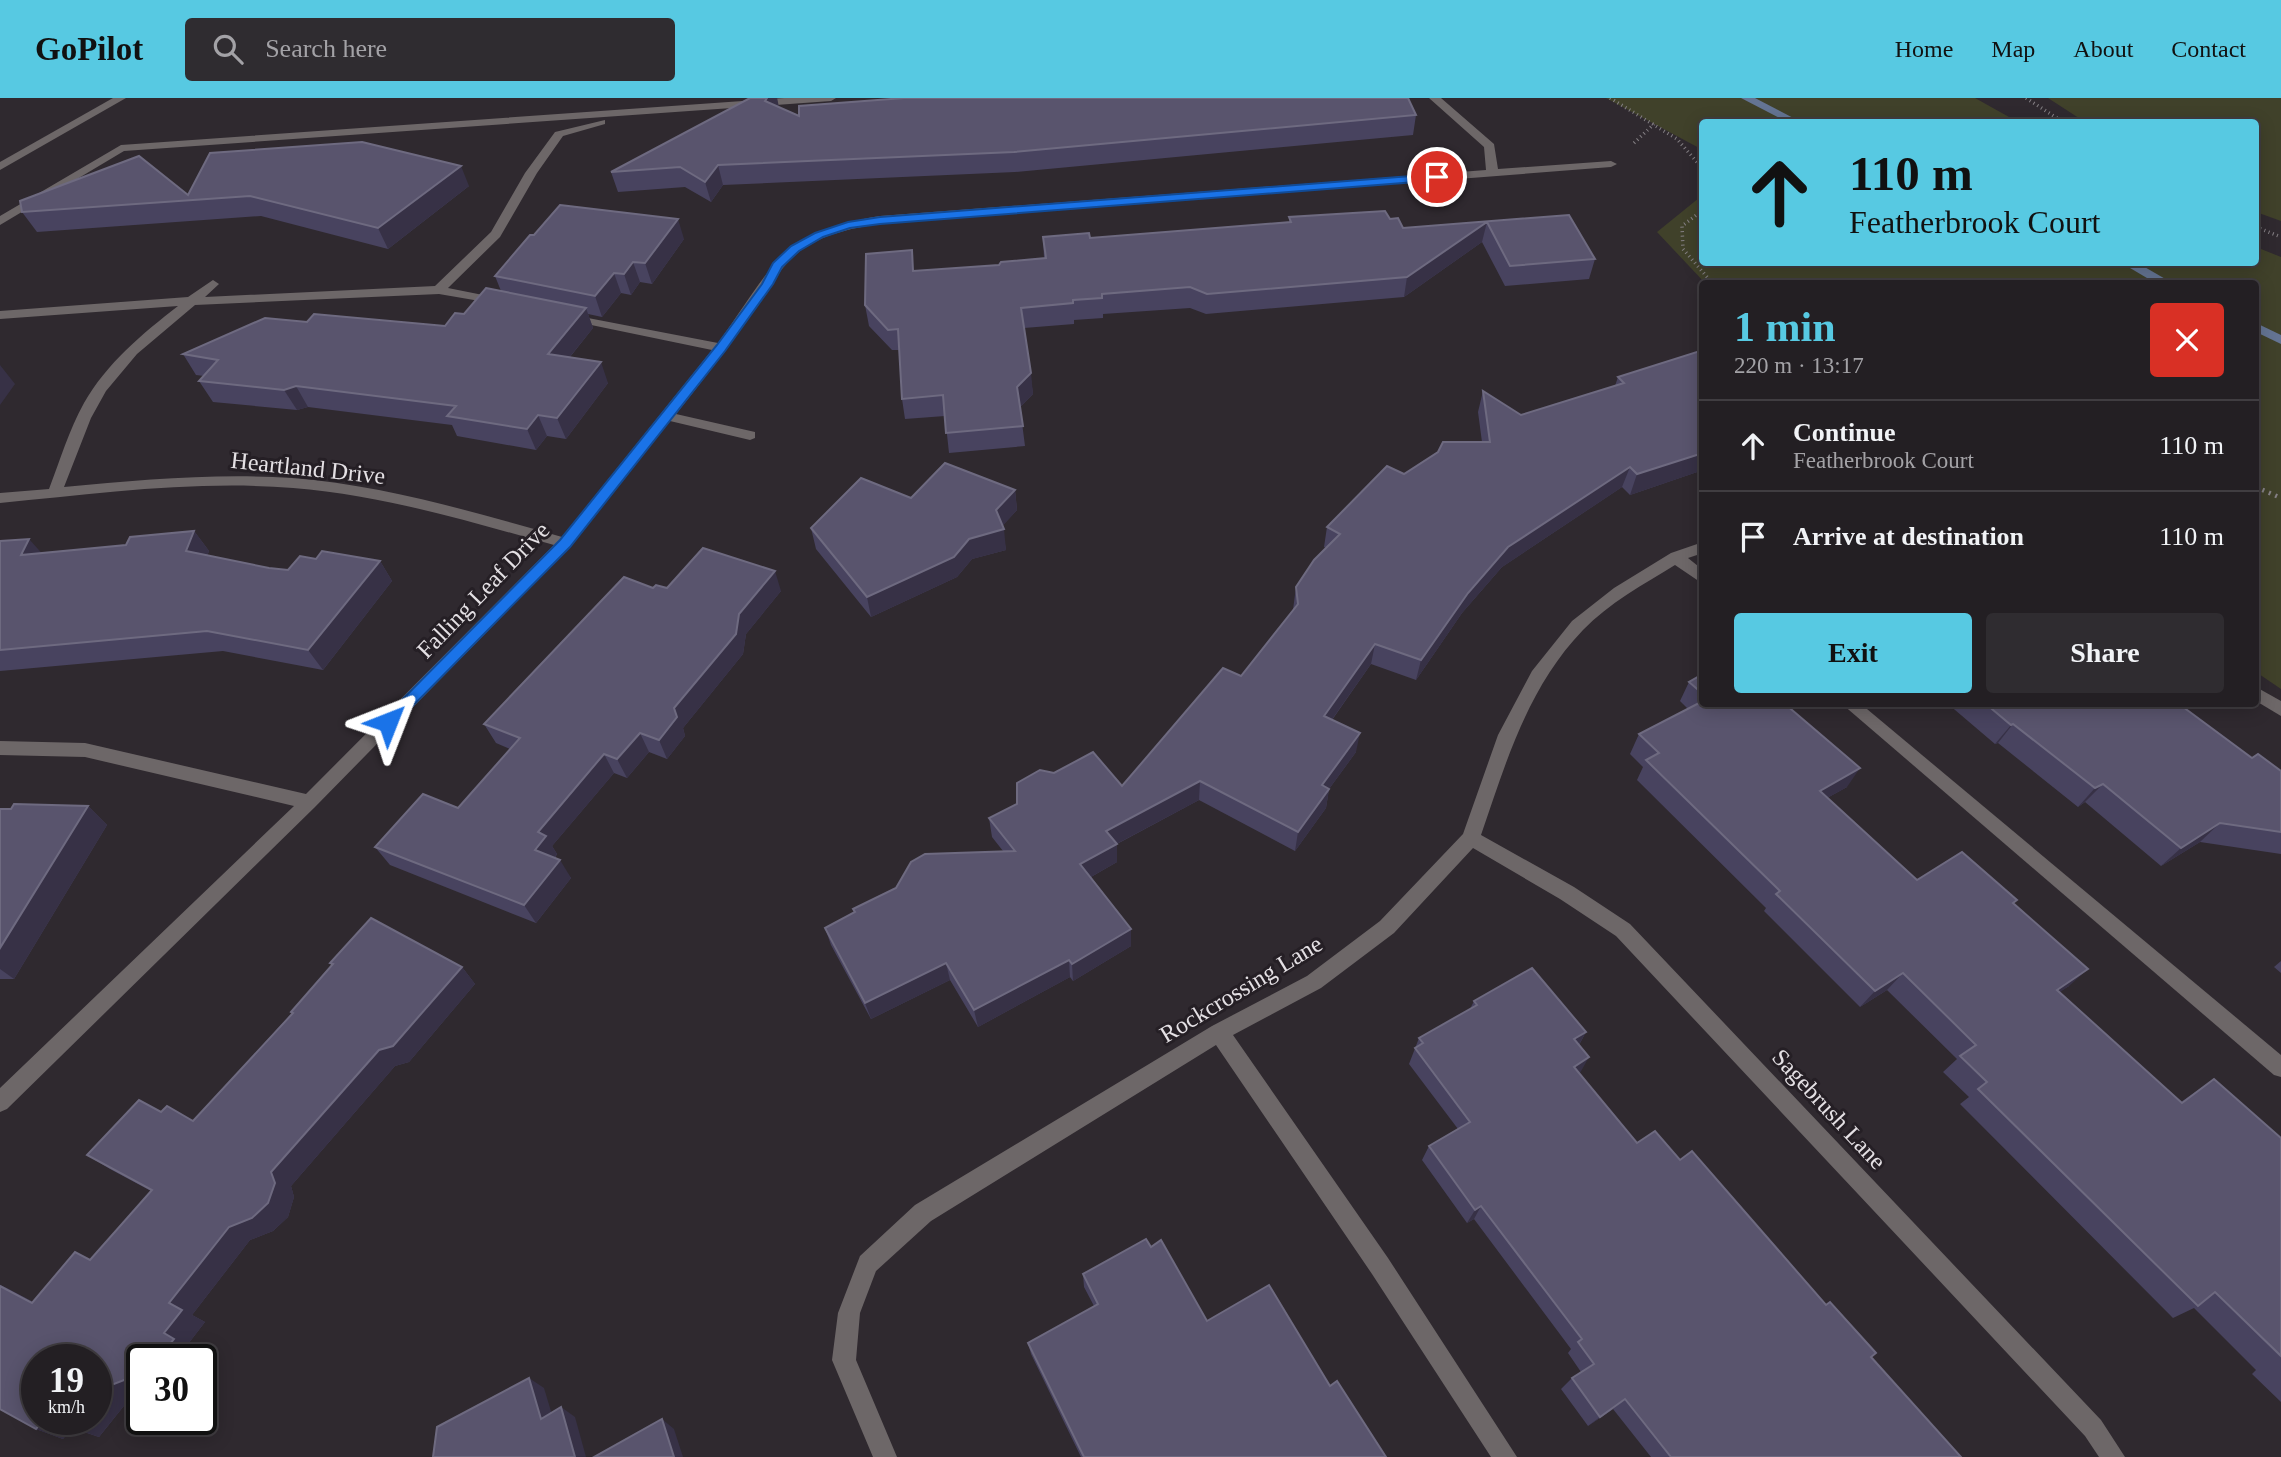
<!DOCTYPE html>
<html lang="en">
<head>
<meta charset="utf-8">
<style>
  body { margin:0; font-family:"Times New Roman",serif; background:#2f2c30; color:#f1f3f6; height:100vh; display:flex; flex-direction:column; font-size:26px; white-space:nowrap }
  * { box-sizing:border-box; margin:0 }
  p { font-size:23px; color:#a3a2a6 }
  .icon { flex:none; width:38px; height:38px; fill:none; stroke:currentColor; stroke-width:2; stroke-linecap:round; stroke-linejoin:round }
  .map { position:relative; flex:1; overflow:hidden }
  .drawer { position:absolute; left:1699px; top:182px; width:560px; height:427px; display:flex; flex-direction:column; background:#231f23; border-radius:7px; box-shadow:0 4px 18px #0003,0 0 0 2px #403d41 }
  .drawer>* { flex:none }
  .top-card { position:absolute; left:1699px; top:21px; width:560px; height:147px; border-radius:7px; box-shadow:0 4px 18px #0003,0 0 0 2px #403d41; background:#57c9e2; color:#111; overflow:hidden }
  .speed { position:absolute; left:21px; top:1246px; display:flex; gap:14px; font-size:35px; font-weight:700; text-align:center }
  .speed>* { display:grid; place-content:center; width:91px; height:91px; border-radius:50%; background:#231f23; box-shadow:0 4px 18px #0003,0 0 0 2px #403d41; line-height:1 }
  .speed small { font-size:18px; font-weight:400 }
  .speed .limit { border:4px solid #111; border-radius:10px; background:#fff; color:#111 }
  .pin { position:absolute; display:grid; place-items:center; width:60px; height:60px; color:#fff; margin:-30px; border:4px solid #fff; border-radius:50%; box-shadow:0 2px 7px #0007 }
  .me { position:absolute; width:77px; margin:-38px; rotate:45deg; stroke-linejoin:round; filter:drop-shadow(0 0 5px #0008) }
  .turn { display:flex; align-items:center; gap:24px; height:147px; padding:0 35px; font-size:32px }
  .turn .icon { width:91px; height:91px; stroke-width:2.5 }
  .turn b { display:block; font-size:49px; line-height:60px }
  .round { display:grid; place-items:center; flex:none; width:74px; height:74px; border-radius:7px; background:#2f2c30 }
  .overview { display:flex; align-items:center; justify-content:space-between; height:119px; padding:0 35px }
  h1 { font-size:42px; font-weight:600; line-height:52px; color:#57c9e2 }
  .button { display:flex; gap:14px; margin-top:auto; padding:14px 35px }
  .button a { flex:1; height:80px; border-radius:7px; background:#57c9e2; color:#111; font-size:28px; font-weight:600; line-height:80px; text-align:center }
  .button a+a { background:#2f2c30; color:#f1f3f6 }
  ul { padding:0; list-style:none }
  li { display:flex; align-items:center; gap:21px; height:91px; padding:0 35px; border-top:2px solid #403d41 }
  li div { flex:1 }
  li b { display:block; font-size:26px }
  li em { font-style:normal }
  header { display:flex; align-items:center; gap:42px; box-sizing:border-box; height:98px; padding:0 35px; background:#57c9e2; color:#111 }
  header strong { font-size:33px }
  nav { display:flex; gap:38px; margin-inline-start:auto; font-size:24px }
  .search { width:490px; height:63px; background:#2f2c30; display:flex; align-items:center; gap:18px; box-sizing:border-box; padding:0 24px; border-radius:7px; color:#a3a2a6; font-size:26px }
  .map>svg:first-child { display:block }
</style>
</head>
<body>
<header>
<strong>GoPilot</strong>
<div class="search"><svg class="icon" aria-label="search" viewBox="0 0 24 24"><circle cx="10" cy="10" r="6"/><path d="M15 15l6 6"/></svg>Search here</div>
<nav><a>Home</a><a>Map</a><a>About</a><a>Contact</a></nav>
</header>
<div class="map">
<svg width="2281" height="1359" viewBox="0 0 2281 1359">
  <rect width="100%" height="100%" fill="#2f292f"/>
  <g fill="#40412a">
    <polygon points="1606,0 1975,0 2018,24 1703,24 1703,164 2256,164 2256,149 2281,159 2281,591 2256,574 2256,186 1705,185 1657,134 1699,100 1701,51"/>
    <polygon points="2048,0 2281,0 2281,123 2256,114 2256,24 2085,24"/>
  </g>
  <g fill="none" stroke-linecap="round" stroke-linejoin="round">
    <g fill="#647493" fill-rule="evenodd">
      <polygon points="1741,0 1755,0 1801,24 1787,24"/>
      <polygon points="2120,164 2136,164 2174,186 2157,186"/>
      <polygon points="2256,225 2281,237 2281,246 2256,234"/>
    </g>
    <g stroke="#858085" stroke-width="3.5" stroke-dasharray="1 3.5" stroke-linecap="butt">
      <polyline points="1610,0 1677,41 1703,71"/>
      <polyline points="2026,0 2063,24"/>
      <polyline points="1634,45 1654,26"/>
      <polyline points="1703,112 1682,128 1683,151 1713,186"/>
      <polyline points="2256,129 2281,139"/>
    </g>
    <polyline stroke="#858085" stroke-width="4.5" stroke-dasharray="2 5" stroke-linecap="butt" points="2256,389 2281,400"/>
    <g fill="#6d6768" fill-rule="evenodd">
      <polygon points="113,0 126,0 0,72 0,64"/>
      <polygon points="784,0 836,0 831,3 124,53 0,127 0,118 121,47"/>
      <path d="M 1429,0 L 1441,0 L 1494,46 L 1498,71 L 1611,63 L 1617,66 L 1611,69 L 880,126 C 852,130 823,136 800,153 C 779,169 766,196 751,217 C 727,251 702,283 676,316 L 755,334 L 755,340 L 750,342 L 670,323 L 570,449 L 315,709 L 7,1011 L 0,1014 L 0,990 L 294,708 L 85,659 L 0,657 L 0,643 L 85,645 L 306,696 L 554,447 C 468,423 382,397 293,390 C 195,382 97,396 0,405 L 0,395 L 49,391 C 60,362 69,332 84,305 C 107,265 142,236 178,208 L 0,221 L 0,213 L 188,199 L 213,182 L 219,186 L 205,199 L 435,188 L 491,134 L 525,75 L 555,34 L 605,22 L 605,26 L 563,38 L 537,75 L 500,139 L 448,190 L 503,201 L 503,207 L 439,196 L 195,207 L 137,256 L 106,293 L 91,320 L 64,389 C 140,382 216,375 292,380 C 384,387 473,414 562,439 L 712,252 L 567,222 L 560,218 L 562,215 L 718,245 C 773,169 779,134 880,118 L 1486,72 L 1484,49 Z"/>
      <path d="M 1703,444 L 1703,455 L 1688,460 L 1703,472 L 1703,486 L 1675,467 C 1644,486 1609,505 1583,532 C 1528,589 1506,664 1481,737 L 1574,789 L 1630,826 L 2101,1322 L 2125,1359 L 2099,1359 L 2085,1338 L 1616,838 L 1560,801 L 1473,750 L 1394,835 L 1321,890 L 1233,937 L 1388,1160 L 1517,1359 L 1491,1359 L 1372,1176 L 1216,947 L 931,1123 L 876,1173 L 860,1215 L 856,1262 L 897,1359 L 873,1359 L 832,1262 L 838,1215 L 860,1158 L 915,1107 L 1212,928 L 1307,878 L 1380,823 L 1463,736 L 1498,637 L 1532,573 L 1572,523 L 1614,490 L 1671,455 Z"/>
      <polygon points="2256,589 2281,603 2281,618 2256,603"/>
      <polygon points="1842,606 1861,606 2281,957 2281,979 2274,977"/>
    </g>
  </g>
  <g fill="#48435f">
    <polygon points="750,0 777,0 778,9 799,18 1416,17 1413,37 1015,74 723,87 711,104 685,89 618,94 611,74"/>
    <polygon points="469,88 388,151 261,118 37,134 22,114 188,97"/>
    <polygon points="1569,117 1595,161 1589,181 1505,188 1482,144 1404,199 1206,216 1190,210 1103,216 1103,220 1074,222 1074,226 1024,230 1033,296 1020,309 1025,348 949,355 945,318 905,321 902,301 899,252 892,252 869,228 865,207 915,173 999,167 1044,160 1043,139 1090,140 1289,124 1289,119 1390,121 1403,130"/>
    <polygon points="684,141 652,186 640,184 631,197 621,195 602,219 588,216 593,230 570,259 608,285 566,341 547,338 536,352 457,338 452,327 308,309 297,312 213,304 199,283 204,278 196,277 183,256 307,224 445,228 501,193 495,178"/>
    <polygon points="1703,252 1703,372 1630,397 1622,389 1502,469 1462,515 1416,582 1371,566 1332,622 1356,654 1329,691 1326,710 1295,753 1199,702 1117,746 1117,764 1091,779 1131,831 1131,848 1073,883 1070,879 978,929 950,882 871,921 831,847 825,830 854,815 853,811 896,790 1003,753 992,739 989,720 1122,688 1241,578 1293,512 1296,489 1326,450 1324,449 1327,429 1404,376 1482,344 1478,314 1483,293 1521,317 1615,288 1618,279"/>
    <polygon points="1015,392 1017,412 1002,428 1006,452 972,461 957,479 871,519 816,451 811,430 911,400"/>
    <polygon points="194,433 209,453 207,458 269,470 288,472 316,461 380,463 392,483 323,572 223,553 0,573 0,443 42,455 126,447"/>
    <polygon points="653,490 781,493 746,536 743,556 683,630 685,638 667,661 649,654 627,680 614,675 552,748 557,756 555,760 571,780 536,825 390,767 375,749 458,710 510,651 496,645 484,626"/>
    <polygon points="1703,576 1703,606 1847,689 1827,700 1917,782 2014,806 2069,888 2059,894 2181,1004 2214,981 2281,1040 2281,1304 2252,1276 2256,1272 2194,1210 2173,1220 1960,1006 1969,999 1943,974 1957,961 1887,892 1860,909 1764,813 1766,810 1637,682 1643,669 1630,656 1639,636 1688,611 1680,603 1689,584"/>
    <polygon points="1948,606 2179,606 2252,660 2281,673 2281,756 2200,744 2161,768 2085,704 2078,709 1998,645 1995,646"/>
    <polygon points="88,708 107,727 14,881 0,881 0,711"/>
    <polygon points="2281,863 2281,875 2274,869"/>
    <polygon points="330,865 462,869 475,886 409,964 395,968 291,1088 294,1099 288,1119 273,1133 250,1142 192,1217 205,1224 188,1246 198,1252 190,1262 142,1262 142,1295 131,1299 99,1339 72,1330 63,1341 36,1331 0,1311 0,1187 33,1204 90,1162 151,1093 110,1071 87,1057 161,1014 193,1023 292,915 333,867"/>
    <polygon points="1474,903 1586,934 1579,947 1579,975 1637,1045 1680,1062 1871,1259 1961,1359 1651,1359 1613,1311 1588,1328 1561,1291 1572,1280 1581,1274 1568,1255 1571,1251 1474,1121 1467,1125 1422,1062 1429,1048 1458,1031 1409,966 1419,940 1470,911"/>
    <polygon points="1151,1149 1207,1223 1330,1288 1386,1359 1081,1359 1031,1256 1028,1245 1094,1208 1084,1189 1083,1176"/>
  </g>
  <g fill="#373146">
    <polygon points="767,0 777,0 779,9 765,3"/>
    <polygon points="718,67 723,87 711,104 705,84"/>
    <polygon points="461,68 469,88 388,151 378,130"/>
    <polygon points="678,121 684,141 652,186 645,165"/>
    <polygon points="1487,124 1482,144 1404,199 1407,179"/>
    <polygon points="633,164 640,184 631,197 624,176"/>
    <polygon points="614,175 621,195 602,219 595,198"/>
    <polygon points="586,210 593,230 556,276 548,256"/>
    <polygon points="601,264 608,285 566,341 557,320"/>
    <polygon points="0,267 15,286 0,307"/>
    <polygon points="1031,275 1033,296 1019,310 1017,289"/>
    <polygon points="296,288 308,309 297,312 284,292"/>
    <polygon points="538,317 547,338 536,352 527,331"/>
    <polygon points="1703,355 1703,372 1630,397 1637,376"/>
    <polygon points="1630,369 1622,389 1502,469 1462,515 1416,582 1421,562 1468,495 1508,449"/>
    <polygon points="1015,392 1017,412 999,432 996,412"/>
    <polygon points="1004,431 1006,452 972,461 957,479 871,519 867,499 969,441"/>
    <polygon points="194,433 209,453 201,474 186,453"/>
    <polygon points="29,441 47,461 21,457"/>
    <polygon points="380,463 392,483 323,572 308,552"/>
    <polygon points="775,473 781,493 746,536 743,556 683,630 685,638 667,661 659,642 674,610 739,516"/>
    <polygon points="1375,546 1371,566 1321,637 1324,618"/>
    <polygon points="2013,626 1998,645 1995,646 2011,627"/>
    <polygon points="640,635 649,654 627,680 617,661"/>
    <polygon points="1360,635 1356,654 1318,706 1322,687"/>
    <polygon points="604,656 614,675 552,748 557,756 546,770 535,752 538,734"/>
    <polygon points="1860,670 1847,689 1807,711 1820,693"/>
    <polygon points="1200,683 1199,702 1107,751 1106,733"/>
    <polygon points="2103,686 2085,704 2078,709 2095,690"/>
    <polygon points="1329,691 1326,710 1295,753 1298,734"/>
    <polygon points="88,708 107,727 14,881 0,871 0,850"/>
    <polygon points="2220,725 2200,744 2161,768 2181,750"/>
    <polygon points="1117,746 1117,764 1082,784 1080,766"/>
    <polygon points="560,762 571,780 536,825 524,807"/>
    <polygon points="1131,831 1131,848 1073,883 1072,866"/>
    <polygon points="1069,862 1070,879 978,929 974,912"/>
    <polygon points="946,865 950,882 871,921 865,905"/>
    <polygon points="462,869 475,886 409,964 395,968 291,1088 294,1099 288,1119 273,1133 250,1142 192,1217 205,1224 188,1246 198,1252 190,1262 157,1262 164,1235 169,1205 271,1074 379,952"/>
    <polygon points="2088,871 2069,888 2038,909 2057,892"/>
    <polygon points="1903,875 1887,892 1860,909 1875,893"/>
    <polygon points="1586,934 1577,950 1574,941"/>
    <polygon points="1589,959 1580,975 1574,969"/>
    <polygon points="1481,1108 1474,1121 1467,1125 1475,1112"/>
    <polygon points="0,1187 7,1190 58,1217 32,1205 0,1188"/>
    <polygon points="142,1275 142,1295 131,1299 99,1339 73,1330 80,1321 96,1321 96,1300 106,1289"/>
    <polygon points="529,1280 544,1290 556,1330 541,1321"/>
    <polygon points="1625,1301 1613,1311 1588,1328 1600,1319"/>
    <polygon points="561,1309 575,1319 586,1359 575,1359"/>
    <polygon points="44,1321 64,1321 76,1325 63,1341 36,1331"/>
    <polygon points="662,1321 674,1331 683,1359 674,1359"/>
  </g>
  <g fill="#59546d" stroke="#6e6a80" stroke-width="2">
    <polygon points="750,0 767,0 765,3 799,18 799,8 904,0 1408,0 1416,17 1014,54 718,67 705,84 680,69 611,74"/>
    <polygon points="362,44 461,68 378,130 250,98 22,114 20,103 139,58 188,97 210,55"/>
    <polygon points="560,107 678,121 645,165 633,164 624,176 614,175 595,198 495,178 530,137 534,137"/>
    <polygon points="1385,113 1390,121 1398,120 1403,130 1569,117 1595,161 1510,168 1487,124 1407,179 1207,196 1190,189 1102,196 1102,200 1073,202 1073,205 1021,210 1031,275 1017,289 1023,328 946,335 943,297 902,301 898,231 888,232 865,207 866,156 912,152 913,173 999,167 1001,164 1046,160 1043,139 1089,135 1090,140 1291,124 1289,119"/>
    <polygon points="486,190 586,210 548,256 601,264 557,320 538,317 527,331 447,318 456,308 296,288 284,292 199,283 218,262 183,256 265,220 307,224 314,216 445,228 455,215 464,216"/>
    <polygon points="1703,252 1703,355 1637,376 1630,369 1508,449 1468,495 1421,562 1375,546 1324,618 1360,635 1322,687 1329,691 1298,734 1200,683 1106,733 1117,746 1080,766 1131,831 1072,866 1069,862 974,912 946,865 865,905 825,830 855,814 853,811 896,790 911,764 925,756 1015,753 989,720 1017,706 1017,685 1040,672 1054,675 1093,654 1122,688 1223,570 1241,578 1298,506 1296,489 1314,462 1340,436 1327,429 1387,368 1404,376 1438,354 1443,344 1490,344 1483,293 1521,317 1624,285 1618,279"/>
    <polygon points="945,365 1015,392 996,412 1004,431 969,441 954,459 867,499 811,430 861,380 911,400"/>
    <polygon points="194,433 186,453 269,470 288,472 300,458 316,461 322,453 380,463 308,552 207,533 0,552 0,443 29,441 21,457 126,447 130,439"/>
    <polygon points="703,450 775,473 739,516 736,536 674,610 677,619 659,642 640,635 617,661 604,656 538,734 546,738 535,752 560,762 524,807 375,749 423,696 458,710 520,640 484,626 624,479 653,490 656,487 667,490"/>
    <polygon points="1703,576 1703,596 1689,584"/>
    <polygon points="1703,603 1703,606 1785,606 1860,670 1820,693 1917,782 1962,754 2017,802 2013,805 2088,871 2057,892 2182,1005 2214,981 2281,1040 2281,1258 2215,1194 2198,1208 1978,991 1987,984 1960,958 1976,947 1903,875 1875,893 1776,796 1780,793 1646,662 1659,655 1639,636"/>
    <polygon points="1986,606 2179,606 2252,660 2258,656 2281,673 2281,734 2220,725 2181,750 2103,686 2095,690 2013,626 2011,627"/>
    <polygon points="14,706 88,708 0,850 0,711 11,711"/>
    <polygon points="371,820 462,869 393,948 379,952 271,1074 275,1085 268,1105 252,1120 229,1129 169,1205 182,1212 164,1235 174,1241 157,1262 142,1262 142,1275 106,1289 96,1300 96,1262 37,1262 37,1321 44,1321 36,1331 0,1311 0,1188 32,1205 75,1154 90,1162 152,1092 87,1057 139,1002 161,1014 167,1008 193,1023 293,915 291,914 333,866 330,865"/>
    <polygon points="1532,870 1586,934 1574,941 1589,959 1574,969 1637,1045 1655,1033 1680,1062 1692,1053 1826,1207 1830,1204 1876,1255 1871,1259 1961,1359 1671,1359 1625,1301 1600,1319 1572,1280 1594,1266 1578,1244 1582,1241 1481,1108 1475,1112 1429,1048 1470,1024 1415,950 1423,945 1419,940 1477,907 1474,903"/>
    <polygon points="1146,1141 1151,1149 1161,1142 1207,1223 1269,1187 1330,1288 1337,1283 1386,1359 1084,1359 1028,1245 1098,1206 1083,1176"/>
    <polygon points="529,1280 541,1321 561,1309 575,1359 433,1359 437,1329"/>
    <polygon points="58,1321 80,1321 73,1330"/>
    <polygon points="662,1321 674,1359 594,1359"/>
  </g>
  <polygon fill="#1a73e8" stroke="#114b97" stroke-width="2" points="1437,76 1442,79 1441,82 880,126 850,130 823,139 799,153 782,169 773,186 725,253 570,449 393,628 388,630 380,624 560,442 717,247 762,186 773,165 791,148 815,135 848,124 880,119"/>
  <g text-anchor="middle" stroke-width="6" stroke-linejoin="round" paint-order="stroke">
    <g font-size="24" fill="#e4e0e4" stroke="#251f25">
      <text transform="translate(308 370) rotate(6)" y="8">Heartland Drive</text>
      <text transform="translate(483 492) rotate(-46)" y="8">Falling Leaf Drive</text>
      <text transform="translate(1241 891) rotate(-31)" y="8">Rockcrossing Lane</text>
      <text transform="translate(1829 1011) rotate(47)" y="8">Sagebrush Lane</text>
    </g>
  </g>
</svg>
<div class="speed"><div>19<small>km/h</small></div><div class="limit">30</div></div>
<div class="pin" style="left:1437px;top:79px;background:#d93025"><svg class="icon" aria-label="arrive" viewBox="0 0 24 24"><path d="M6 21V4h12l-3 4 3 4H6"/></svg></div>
<svg class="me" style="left:388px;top:624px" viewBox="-20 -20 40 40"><path d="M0-17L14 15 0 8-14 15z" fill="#1a73e8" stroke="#fff" stroke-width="4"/></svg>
<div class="top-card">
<div class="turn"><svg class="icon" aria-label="ahead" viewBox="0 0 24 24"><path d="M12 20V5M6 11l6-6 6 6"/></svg><div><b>110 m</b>Featherbrook Court</div></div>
</div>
<section class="drawer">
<div class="overview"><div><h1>1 min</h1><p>220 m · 13:17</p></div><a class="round" style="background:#d93025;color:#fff"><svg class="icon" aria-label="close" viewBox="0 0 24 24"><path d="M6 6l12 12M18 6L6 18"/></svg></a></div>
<ul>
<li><svg class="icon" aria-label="ahead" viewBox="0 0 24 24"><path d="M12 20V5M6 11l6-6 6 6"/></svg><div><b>Continue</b><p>Featherbrook Court</p></div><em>110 m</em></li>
<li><svg class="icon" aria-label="arrive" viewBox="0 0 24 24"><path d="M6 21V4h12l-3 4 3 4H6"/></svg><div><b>Arrive at destination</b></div><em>110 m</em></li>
</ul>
<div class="button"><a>Exit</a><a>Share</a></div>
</section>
</div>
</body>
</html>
